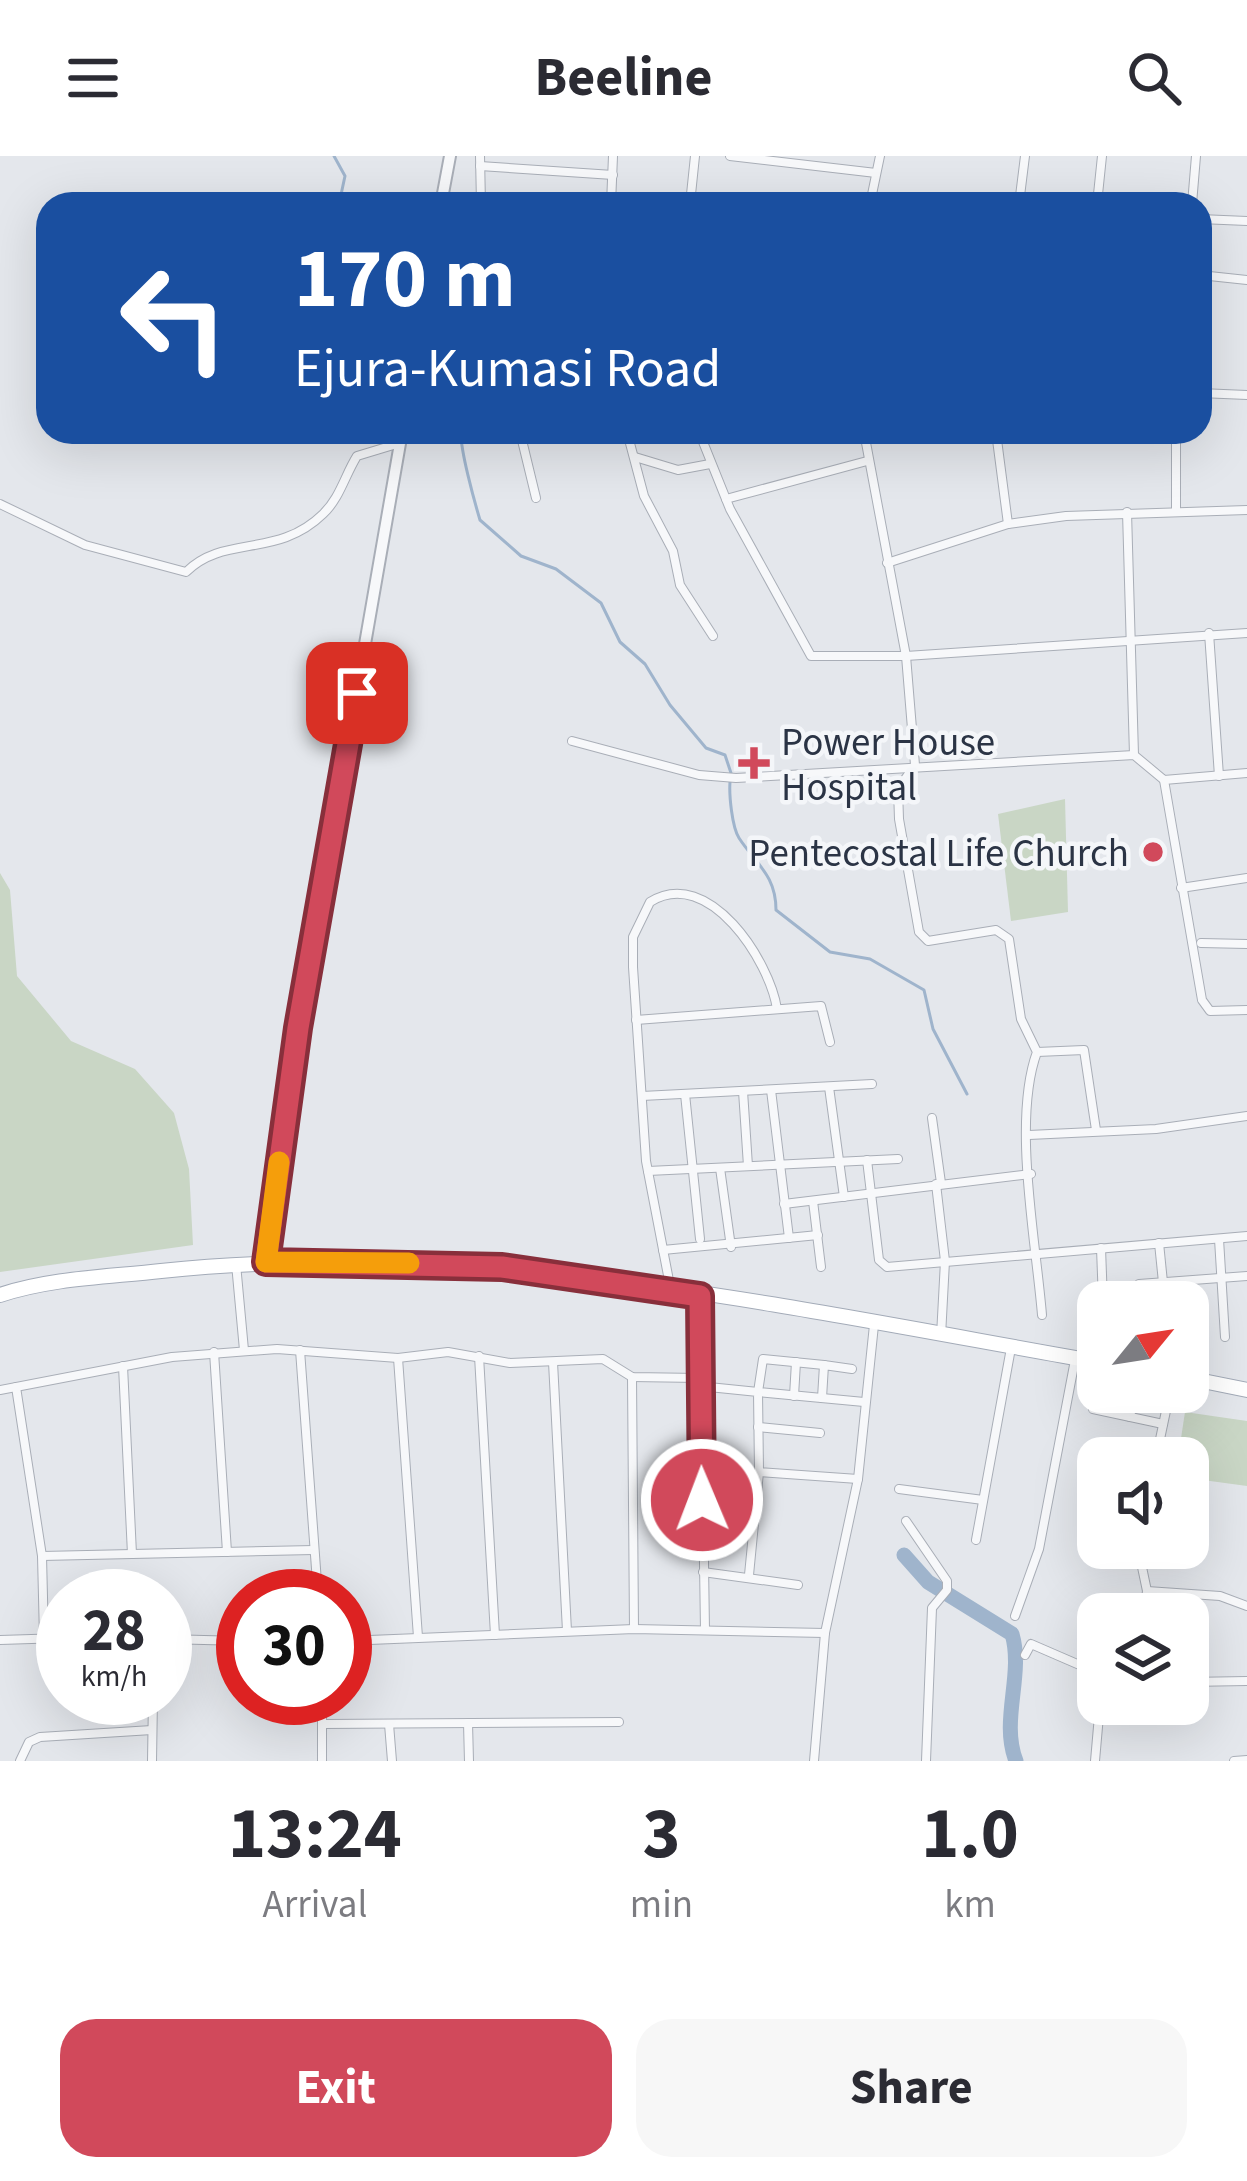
<!DOCTYPE html>
<html lang="en">
<head>
<meta charset="utf-8">
<style>
  body { margin:0; font-family:"Source Sans 3",sans-serif; background:#f7f7f7; color:#2b2b33; height:100vh; display:flex; flex-direction:column; font-size:45px; white-space:nowrap }
  * { box-sizing:border-box; margin:0 }
  p { font-size:39px; color:#7c7c81 }
  .icon { flex:none; width:66px; height:66px; fill:none; stroke:currentColor; stroke-width:2; stroke-linecap:round; stroke-linejoin:round }
  .map { position:relative; height:1605px; overflow:hidden }
  .sheet { display:flex; flex-direction:column; background:#fff; flex:1 }
  .sheet>* { flex:none }
  .top-card { position:absolute; left:36px; top:36px; width:1176px; height:252px; border-radius:36px; box-shadow:0 12px 48px #0002; background:#1a4fa0; color:#fff; overflow:hidden }
  .needle { width:78px; rotate:60deg }
  .fabs { position:absolute; left:1077px; top:1125px; display:grid; gap:24px }
  .fabs a { display:grid; place-items:center; width:132px; height:132px; border-radius:24px; background:#fff; box-shadow:0 12px 48px #0002; font-size:60px }
  .speed { position:absolute; left:36px; top:1413px; display:flex; gap:24px; font-size:60px; font-weight:700; text-align:center }
  .speed>* { display:grid; place-content:center; width:156px; height:156px; border-radius:50%; background:#fff; box-shadow:0 12px 48px #0002; line-height:1 }
  .speed small { font-size:30px; font-weight:400 }
  .speed .limit { border:18px solid #d22; background:#fff; color:#111 }
  .pin { position:absolute; display:grid; place-items:center; width:102px; height:102px; color:#fff; margin:-51px; border-radius:24px; box-shadow:0 6px 18px #0006 }
  .me { position:absolute; width:132px; margin:-66px; rotate:359deg; stroke-linejoin:round; filter:drop-shadow(0 0 9px #0008) }
  .turn { display:flex; align-items:center; gap:42px; height:252px; padding:0 60px; font-size:54px }
  .turn .icon { width:156px; height:156px; stroke-width:2.5 }
  .turn b { display:block; font-size:84px; line-height:102px }
  .eta { display:flex; justify-content:space-evenly; align-items:center; height:204px; text-align:center }
  .eta b { font-size:72px; font-weight:700; line-height:84px }
  .cta { display:flex; gap:24px; margin-top:auto; padding:24px 60px }
  .cta a { flex:1; height:138px; border-radius:36px; background:#d1495b; color:#fff; font-size:48px; font-weight:700; line-height:138px; text-align:center }
  .cta a+a { background:#f7f7f7; color:#2b2b33 }
  header { display:flex; justify-content:space-between; align-items:center; height:156px; padding:0 60px; background:#fff; font-size:54px; font-weight:700 }
  .map>svg:first-child { display:block }
</style>
</head>
<body>
<header><svg class="icon" aria-label="menu" viewBox="0 0 24 24"><path d="M4 6h16M4 12h16M4 18h16"/></svg>Beeline<svg class="icon" aria-label="search" viewBox="0 0 24 24"><circle cx="10" cy="10" r="6"/><path d="M15 15l6 6"/></svg></header>
<div class="map">
<svg width="1247" height="1605" viewBox="0 0 1247 1605">
  <rect width="100%" height="100%" fill="#e4e7ec"/>
  <g fill="#c9d6c5">
    <polygon points="1065,643 1068,756 1011,765 998,658"/>
    <polygon points="0,717 10,734 17,820 71,885 135,913 174,957 189,1013 193,1089 0,1116"/>
    <polygon points="1185,1256 1247,1265 1247,1330 1188,1322 1188,1302 1178,1302"/>
  </g>
  <g fill="none" stroke-linecap="round" stroke-linejoin="round">
    <g stroke="#9fb4cc" stroke-width="3">
      <polyline points="334,0 345,20 339,48"/>
      <path d="M 461,276 C 460,293 474,344 480,364 L 521,400 L 556,413 L 601,447 L 620,486 L 645,508 L 670,549 L 706,592 L 725,599 L 731,617"/>
      <path d="M 730,626 C 729,639 732,671 739,682 C 756,708 776,719 776,754 L 830,796 L 870,803 L 924,834 L 933,873 L 967,938"/>
    </g>
    <path stroke="#9fb4cc" stroke-width="15" d="M 904,1399 L 928,1426 L 1012,1478 C 1024,1519 1000,1564 1016,1605"/>
    <g stroke="#a9aeb7" stroke-width="10">
      <g id="minor">
        <polyline points="480,0 481,48"/>
        <polyline points="730,0 876,17"/>
        <polyline points="480,10 613,19"/>
        <polyline points="611,48 613,0"/>
        <polyline points="690,48 695,0"/>
        <polyline points="870,48 880,0"/>
        <polyline points="1019,48 1025,0"/>
        <polyline points="1097,48 1102,0"/>
        <polyline points="1192,48 1196,0"/>
        <polyline points="1200,63 1247,65"/>
        <polyline points="1200,119 1247,124"/>
        <polyline points="1200,237 1247,239"/>
        <polyline points="520,276 536,342"/>
        <polyline points="627,276 644,340 673,395 680,429 713,480"/>
        <polyline points="699,276 730,353 811,500 906,500 1247,477"/>
        <path d="M 864,276 L 906,500 L 915,609 L 898,633 L 899,663 L 919,776 L 928,785 L 996,774 L 1009,783 L 1021,863 L 1037,896 C 1012,964 1036,1085 1042,1159"/>
        <polyline points="996,276 1008,368"/>
        <polyline points="1176,276 1176,354"/>
        <polyline points="635,301 678,314 710,308"/>
        <polyline points="726,343 867,305"/>
        <path d="M 0,348 L 85,389 L 186,416 C 224,378 277,403 323,358 C 340,342 345,319 357,300 L 400,287"/>
        <polyline points="1127,356 1134,599"/>
        <polyline points="887,407 1008,368 1066,360 1247,354"/>
        <polyline points="1209,477 1219,620"/>
        <polyline points="572,585 699,619 736,622 1134,599 1164,624 1247,617"/>
        <polyline points="1164,624 1202,844 1210,855 1247,854"/>
        <polyline points="1181,732 1247,722"/>
        <polyline points="1201,787 1247,788"/>
        <polyline points="636,864 821,850 830,886"/>
        <polyline points="1037,896 1084,894 1096,974"/>
        <polyline points="829,931 844,1041"/>
        <polyline points="771,934 789,1082"/>
        <polyline points="743,935 748,1010"/>
        <polyline points="685,938 700,1083"/>
        <polyline points="642,940 872,928"/>
        <polyline points="932,962 941,1027"/>
        <polyline points="1029,979 1156,973 1247,960"/>
        <polyline points="867,1004 879,1104 887,1111 1247,1080"/>
        <polyline points="720,1012 731,1091"/>
        <polyline points="648,1015 898,1003"/>
        <polyline points="936,1028 945,1105 941,1180"/>
        <polyline points="813,1045 821,1111"/>
        <polyline points="784,1048 1031,1018"/>
        <polyline points="1219,1083 1225,1181"/>
        <polyline points="1159,1087 1165,1146"/>
        <polyline points="1101,1092 1103,1146"/>
        <polyline points="663,1094 818,1079"/>
        <polyline points="236,1108 244,1194"/>
        <polyline points="1139,1128 1247,1120"/>
        <path d="M 671,1135 L 646,1005 L 633,811 L 633,781 L 650,746 C 709,709 770,806 777,853"/>
        <polyline points="700,1140 705,1474"/>
        <polyline points="300,1194 318,1440"/>
        <polyline points="214,1196 227,1396"/>
        <polyline points="479,1200 495,1479"/>
        <polyline points="398,1202 418,1481"/>
        <polyline points="553,1206 567,1475"/>
        <polyline points="824,1209 763,1203 758,1236 864,1246"/>
        <polyline points="123,1210 132,1398"/>
        <polyline points="632,1221 634,1473"/>
        <polyline points="699,1230 758,1236 759,1316 858,1323"/>
        <polyline points="16,1231 42,1400 44,1482"/>
        <polyline points="0,1234 172,1201 277,1193 398,1202 448,1196 510,1207 603,1203 632,1221 699,1222"/>
        <polyline points="794,1240 796,1206"/>
        <polyline points="822,1242 824,1209 852,1213"/>
        <polyline points="1093,1253 1163,1268"/>
        <polyline points="1130,1261 1135,1236"/>
        <polyline points="758,1271 820,1277"/>
        <polyline points="1156,1302 1170,1236"/>
        <polyline points="899,1333 983,1344"/>
        <polyline points="906,1365 947,1425 947,1434 932,1452 926,1605"/>
        <polyline points="976,1384 1011,1192"/>
        <polyline points="1138,1392 1147,1435 1144,1458"/>
        <polyline points="42,1400 314,1394"/>
        <polyline points="703,1416 798,1429"/>
        <polyline points="749,1419 759,1316"/>
        <polyline points="1147,1435 1220,1440 1247,1450"/>
        <polyline points="1015,1460 1039,1393 1075,1204"/>
        <polyline points="165,1483 243,1485"/>
        <polyline points="0,1484 63,1482"/>
        <polyline points="345,1485 634,1473 825,1477"/>
        <polyline points="1025,1499 1031,1488 1098,1517"/>
        <polyline points="1188,1526 1247,1525"/>
        <polyline points="468,1567 469,1605"/>
        <polyline points="322,1568 619,1566"/>
        <polyline points="389,1568 392,1605"/>
        <polyline points="20,1605 29,1586 40,1581 152,1574"/>
        <polyline points="152,1605 153,1542"/>
        <polyline points="322,1605 322,1542"/>
        <polyline points="814,1605 825,1477 858,1323 874,1169"/>
        <polyline points="1095,1605 1100,1548"/>
        <polyline points="1234,1605 1247,1604"/>
      </g>
    </g>
    <g stroke="#a9aeb7" stroke-width="14">
      <g id="tertiary">
        <polyline points="441,48 450,0"/>
        <polyline points="267,1106 298,872 402,276"/>
      </g>
    </g>
    <g stroke="#a3abb8" stroke-width="16">
      <g id="primary">
        <path d="M 0,1139 C 51,1122 108,1121 161,1115 C 476,1081 790,1152 1098,1206"/>
        <polyline points="1188,1222 1247,1234"/>
      </g>
    </g>
    <use href="#minor" stroke="#f7f8fa" stroke-width="8"/>
    <use href="#tertiary" stroke="#f7f8fa" stroke-width="10"/>
    <use href="#primary" stroke="#fff" stroke-width="14"/>
  </g>
  <g fill="none" stroke-linecap="round" stroke-linejoin="round">
    <g stroke="#882f3b" stroke-width="30">
      <polyline id="route" points="357,537 298,872 266,1106 502,1111 700,1140 702,1344"/>
    </g>
    <use href="#route" stroke="#d1495b" stroke-width="21"/>
    <polyline stroke="#f59e0b" stroke-width="21" points="279,1006 266,1106 409,1107"/>
  </g>
  <g fill="#d1495b" stroke="#f4f6f9" stroke-width="4.5">
    <path d="M748 589h12v12h12v12h-12v12h-12v-12h-12v-12h12z"/>
    <circle cx="1153" cy="696" r="12"/>
  </g>
  <g text-anchor="middle" stroke-width="9" stroke-linejoin="round" paint-order="stroke">
    <g font-size="39" fill="#2b3445" stroke="#f4f6f9" text-anchor="start">
      <text x="781" y="599">Power House<tspan x="781" dy="45">Hospital</tspan></text>
      <text x="1129" y="710" text-anchor="end">Pentecostal Life Church</text>
    </g>
  </g>
</svg>
<div class="fabs">
<a><svg class="needle" viewBox="-14 -14 28 28"><path d="M0-13l5 13h-10z" fill="#e53935"/><path d="M0 13l5-13h-10z" fill="#7c7c81"/></svg></a>
<a><svg class="icon" aria-label="sound" viewBox="0 0 24 24"><path d="M4 9h4l5-4v14l-5-4H4zM17 9q2 3 0 6"/></svg></a>
<a><svg class="icon" aria-label="layers" viewBox="0 0 24 24"><path d="M12 4l9 5-9 5-9-5zM3 14l9 5 9-5"/></svg></a>
</div>
<div class="speed"><div>28<small>km/h</small></div><div class="limit">30</div></div>
<div class="pin" style="left:357px;top:537px;background:#d93025"><svg class="icon" aria-label="arrive" viewBox="0 0 24 24"><path d="M6 21V4h12l-3 4 3 4H6"/></svg></div>
<svg class="me" style="left:702px;top:1344px" viewBox="-20 -20 40 40"><circle r="17" fill="#d1495b" stroke="#fff" stroke-width="3"/><path d="M0-11L8 9 0 5-8 9z" fill="#fff"/></svg>
<div class="top-card">
<div class="turn"><svg class="icon" aria-label="left" viewBox="0 0 24 24"><path d="M17 20v-9H6M10 6l-5 5 5 5"/></svg><div><b>170 m</b>Ejura-Kumasi Road</div></div>
</div>
</div>
<section class="sheet">
<div class="eta">
<div><b>13:24</b><p>Arrival</p></div>
<div><b>3</b><p>min</p></div>
<div><b>1.0</b><p>km</p></div>
</div>
<div class="cta"><a>Exit</a><a>Share</a></div>
</section>
</body>
</html>
